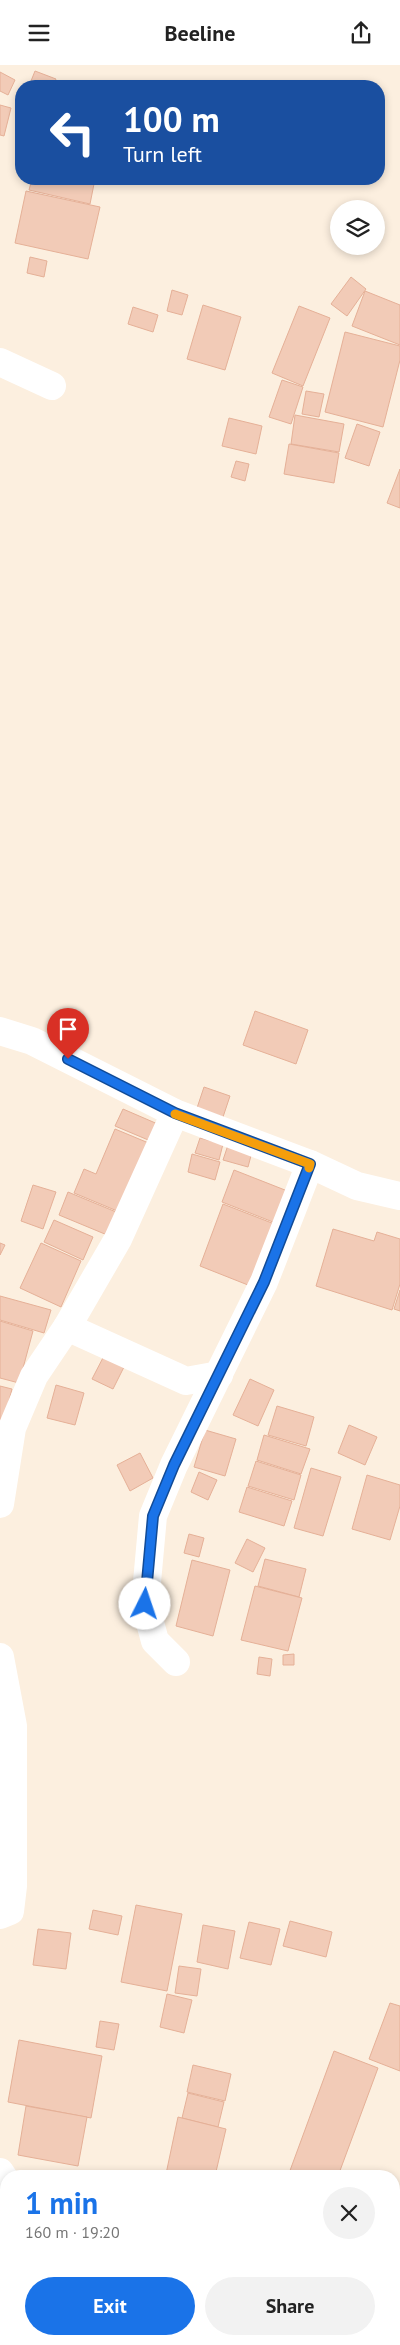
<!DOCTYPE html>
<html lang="en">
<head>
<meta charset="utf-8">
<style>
  body { margin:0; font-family:"PT Sans",sans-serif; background:#f2f2f2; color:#222; height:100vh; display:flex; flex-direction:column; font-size:19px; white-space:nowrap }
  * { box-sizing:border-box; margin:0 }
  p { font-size:16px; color:#767676 }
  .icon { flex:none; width:28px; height:28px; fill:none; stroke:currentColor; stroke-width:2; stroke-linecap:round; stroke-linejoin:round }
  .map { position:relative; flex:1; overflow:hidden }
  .side { position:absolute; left:0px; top:2105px; width:400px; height:175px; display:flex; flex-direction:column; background:#fff; border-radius:20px 20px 0 0; box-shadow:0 2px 8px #0003 }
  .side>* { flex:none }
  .guide { position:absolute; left:15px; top:15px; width:370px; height:105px; border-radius:20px; box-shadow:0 2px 8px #0003; background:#1a4fa0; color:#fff; overflow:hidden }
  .buttons { position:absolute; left:330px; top:135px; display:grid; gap:10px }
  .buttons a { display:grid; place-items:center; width:55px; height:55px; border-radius:50%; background:#fff; box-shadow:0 2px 8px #0003; font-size:25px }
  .pin { position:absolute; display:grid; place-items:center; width:42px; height:42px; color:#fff; margin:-51px -21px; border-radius:50% 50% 50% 0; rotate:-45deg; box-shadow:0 0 5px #0007 }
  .pin .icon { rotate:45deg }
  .me { position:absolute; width:55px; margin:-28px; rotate:4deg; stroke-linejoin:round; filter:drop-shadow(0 0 4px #0008) }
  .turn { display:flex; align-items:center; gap:18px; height:105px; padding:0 25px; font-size:22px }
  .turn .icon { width:65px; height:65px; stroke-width:2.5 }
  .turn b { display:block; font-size:35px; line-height:42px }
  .round { display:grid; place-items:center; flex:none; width:52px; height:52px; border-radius:26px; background:#f2f2f2 }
  .summary { display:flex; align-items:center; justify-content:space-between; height:85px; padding:0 25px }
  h1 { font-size:30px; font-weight:700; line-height:38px; color:#1a73e8 }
  .primary-button { display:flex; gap:10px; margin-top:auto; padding:10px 25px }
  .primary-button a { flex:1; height:58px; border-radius:30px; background:#1a73e8; color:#fff; font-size:20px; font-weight:700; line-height:58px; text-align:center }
  .primary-button a+a { background:#f2f2f2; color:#222 }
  header { display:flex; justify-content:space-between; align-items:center; height:65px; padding:0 25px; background:#fff; font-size:22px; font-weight:700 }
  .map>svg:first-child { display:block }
</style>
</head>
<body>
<header><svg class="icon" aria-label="menu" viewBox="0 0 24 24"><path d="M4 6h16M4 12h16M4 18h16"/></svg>Beeline<svg class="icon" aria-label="share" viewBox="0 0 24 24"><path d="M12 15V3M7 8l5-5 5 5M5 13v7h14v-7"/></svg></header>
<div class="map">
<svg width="400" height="2280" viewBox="0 0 400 2280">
  <rect width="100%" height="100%" fill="#fcefdf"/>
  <g fill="#f2cbb7" stroke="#e5b097">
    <polygon points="35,6 56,14 53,21 29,21"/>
    <polygon points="0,7 15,15 8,30 0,26"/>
    <polygon points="0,40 11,43 4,71 0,70"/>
    <polygon points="32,114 95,114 90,139 29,125"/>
    <polygon points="26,126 100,142 88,194 15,178"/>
    <polygon points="30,192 47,196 44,212 27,208"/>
    <polygon points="351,212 366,224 347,251 331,239"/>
    <polygon points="172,225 188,230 182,250 167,246"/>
    <polygon points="365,226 400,240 400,280 352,261"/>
    <polygon points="203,240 241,252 225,305 187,294"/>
    <polygon points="299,241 330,253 303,321 272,308"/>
    <polygon points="133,242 158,250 153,267 128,259"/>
    <polygon points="345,267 400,281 400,295 383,362 325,347"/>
    <polygon points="282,315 303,322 291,359 269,352"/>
    <polygon points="306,326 324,329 319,352 302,349"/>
    <polygon points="295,350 344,359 339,387 291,379"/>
    <polygon points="229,353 262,361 256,389 222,381"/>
    <polygon points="357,359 380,367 369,401 345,393"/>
    <polygon points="289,379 339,388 334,418 284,409"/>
    <polygon points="236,396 249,399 245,416 231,412"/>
    <polygon points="400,404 400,443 387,438"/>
    <polygon points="255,946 308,965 296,999 243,980"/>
    <polygon points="204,1022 230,1031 223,1052 197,1043"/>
    <polygon points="123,1044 160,1060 153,1077 115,1061"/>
    <polygon points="115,1064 151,1079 122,1148 74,1128 84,1104 96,1109"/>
    <polygon points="200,1073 223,1079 219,1095 195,1088"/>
    <polygon points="228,1080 252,1087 248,1102 223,1095"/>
    <polygon points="192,1089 220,1097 215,1115 188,1107"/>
    <polygon points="234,1105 290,1127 278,1159 222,1137"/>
    <polygon points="33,1120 56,1127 43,1164 21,1156"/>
    <polygon points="68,1127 121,1149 112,1172 59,1150"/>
    <polygon points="223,1139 277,1160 253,1222 200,1201"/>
    <polygon points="54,1155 93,1172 83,1195 44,1177"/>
    <polygon points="333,1164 374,1176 377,1167 400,1174 400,1219 392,1245 316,1221"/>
    <polygon points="0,1178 5,1180 0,1190"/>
    <polygon points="41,1178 81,1196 61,1242 20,1223"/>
    <polygon points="400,1225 400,1246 394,1244"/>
    <polygon points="0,1231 51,1245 44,1268 0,1255"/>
    <polygon points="0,1256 33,1266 19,1318 0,1313"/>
    <polygon points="107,1285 127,1296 113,1324 92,1314"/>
    <polygon points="250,1314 274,1325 258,1361 233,1350"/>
    <polygon points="56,1320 84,1328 75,1360 47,1353"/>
    <polygon points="0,1321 12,1324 1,1367 0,1367"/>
    <polygon points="277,1341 314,1352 306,1381 268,1370"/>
    <polygon points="349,1360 377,1372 365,1400 338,1388"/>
    <polygon points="205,1365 236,1374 225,1411 194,1402"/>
    <polygon points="264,1370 310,1384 301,1409 257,1395"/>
    <polygon points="140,1388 153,1413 130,1426 117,1400"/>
    <polygon points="256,1396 301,1410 294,1435 248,1421"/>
    <polygon points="311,1403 341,1412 323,1471 294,1463"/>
    <polygon points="199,1407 217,1415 208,1435 191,1427"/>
    <polygon points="367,1410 400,1420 400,1441 390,1475 352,1464"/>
    <polygon points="247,1422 292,1436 284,1461 239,1447"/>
    <polygon points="189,1469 204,1473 199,1492 184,1488"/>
    <polygon points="247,1474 265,1483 253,1507 235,1498"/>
    <polygon points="265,1494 306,1504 299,1532 258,1521"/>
    <polygon points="192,1495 230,1505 213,1571 176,1561"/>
    <polygon points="255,1521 302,1533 288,1586 241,1575"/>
    <polygon points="294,1589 294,1600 283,1600 283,1590"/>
    <polygon points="259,1592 272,1594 270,1611 257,1609"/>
    <polygon points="136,1840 182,1849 167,1926 121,1917"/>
    <polygon points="93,1845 122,1851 118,1870 89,1864"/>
    <polygon points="290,1856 332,1867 326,1892 283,1881"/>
    <polygon points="249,1857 280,1864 271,1900 240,1893"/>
    <polygon points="203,1860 235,1866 228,1904 197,1897"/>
    <polygon points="38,1864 71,1868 66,1904 33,1900"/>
    <polygon points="179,1901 201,1904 197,1931 175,1928"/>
    <polygon points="167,1929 192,1935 184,1968 160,1962"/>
    <polygon points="390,1938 400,1941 400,2006 369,1994"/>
    <polygon points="100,1956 119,1959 114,1985 96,1982"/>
    <polygon points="19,1975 102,1991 91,2053 8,2037"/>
    <polygon points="334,1986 378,2003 338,2111 288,2111"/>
    <polygon points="193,2000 231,2009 225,2036 187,2027"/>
    <polygon points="188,2028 224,2037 218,2062 182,2053"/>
    <polygon points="26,2041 87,2052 78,2101 18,2090"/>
    <polygon points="178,2052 226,2064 215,2111 175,2111 166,2109"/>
    <polygon points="400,2247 400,2266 394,2264"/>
    <polygon points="155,2274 225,2274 222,2280 153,2280"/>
    <polygon points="237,2274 272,2274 270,2280 251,2280"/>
    <polygon points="326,2274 331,2274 346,2280 324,2280"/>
    <polygon points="333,2274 378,2274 375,2280 349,2280"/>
  </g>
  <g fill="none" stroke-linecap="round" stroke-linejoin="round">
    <g stroke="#fff" stroke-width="28">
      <polyline points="0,297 52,321"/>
      <polyline points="0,966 32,976 175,1048 310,1099 357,1121 400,1131"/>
      <polyline points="67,1262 186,1316 219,1310"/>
      <polyline points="0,1439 12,1363 34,1311 67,1262 118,1174 175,1048"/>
      <polyline points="0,1592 13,1661 13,1821 10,1846 0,1850"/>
      <polyline points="176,1597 155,1576 145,1539 153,1451 174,1400 264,1217 310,1099"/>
      <polyline points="0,2107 6,2116"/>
    </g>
    <g stroke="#fff" stroke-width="28">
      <polyline points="0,2248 6,2247"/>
      <polyline points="97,2274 103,2280"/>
    </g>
  </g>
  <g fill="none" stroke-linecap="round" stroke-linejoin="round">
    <g stroke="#114b97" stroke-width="12">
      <polyline id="route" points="68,994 175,1048 310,1099 264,1217 174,1400 153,1451 145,1539"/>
    </g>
    <use href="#route" stroke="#1a73e8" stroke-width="9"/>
    <polyline stroke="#f59e0b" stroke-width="9" points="175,1049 310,1099 309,1103"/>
  </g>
</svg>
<div class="buttons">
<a><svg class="icon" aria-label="layers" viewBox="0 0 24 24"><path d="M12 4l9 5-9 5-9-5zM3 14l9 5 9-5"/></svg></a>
</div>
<div class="pin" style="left:68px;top:994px;background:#d93025"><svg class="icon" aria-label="arrive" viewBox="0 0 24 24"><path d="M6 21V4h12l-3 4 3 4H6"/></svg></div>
<svg class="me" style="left:145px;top:1539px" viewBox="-20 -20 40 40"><circle r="19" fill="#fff"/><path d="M0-13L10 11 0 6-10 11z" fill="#1a73e8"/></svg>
<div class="guide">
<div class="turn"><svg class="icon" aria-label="left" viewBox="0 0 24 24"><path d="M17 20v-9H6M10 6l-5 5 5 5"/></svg><div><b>100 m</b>Turn left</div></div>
</div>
<section class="side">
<div class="summary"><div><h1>1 min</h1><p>160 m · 19:20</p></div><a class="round"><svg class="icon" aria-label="close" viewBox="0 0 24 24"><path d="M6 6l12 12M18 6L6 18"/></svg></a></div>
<div class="primary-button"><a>Exit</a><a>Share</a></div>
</section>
</div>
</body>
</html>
